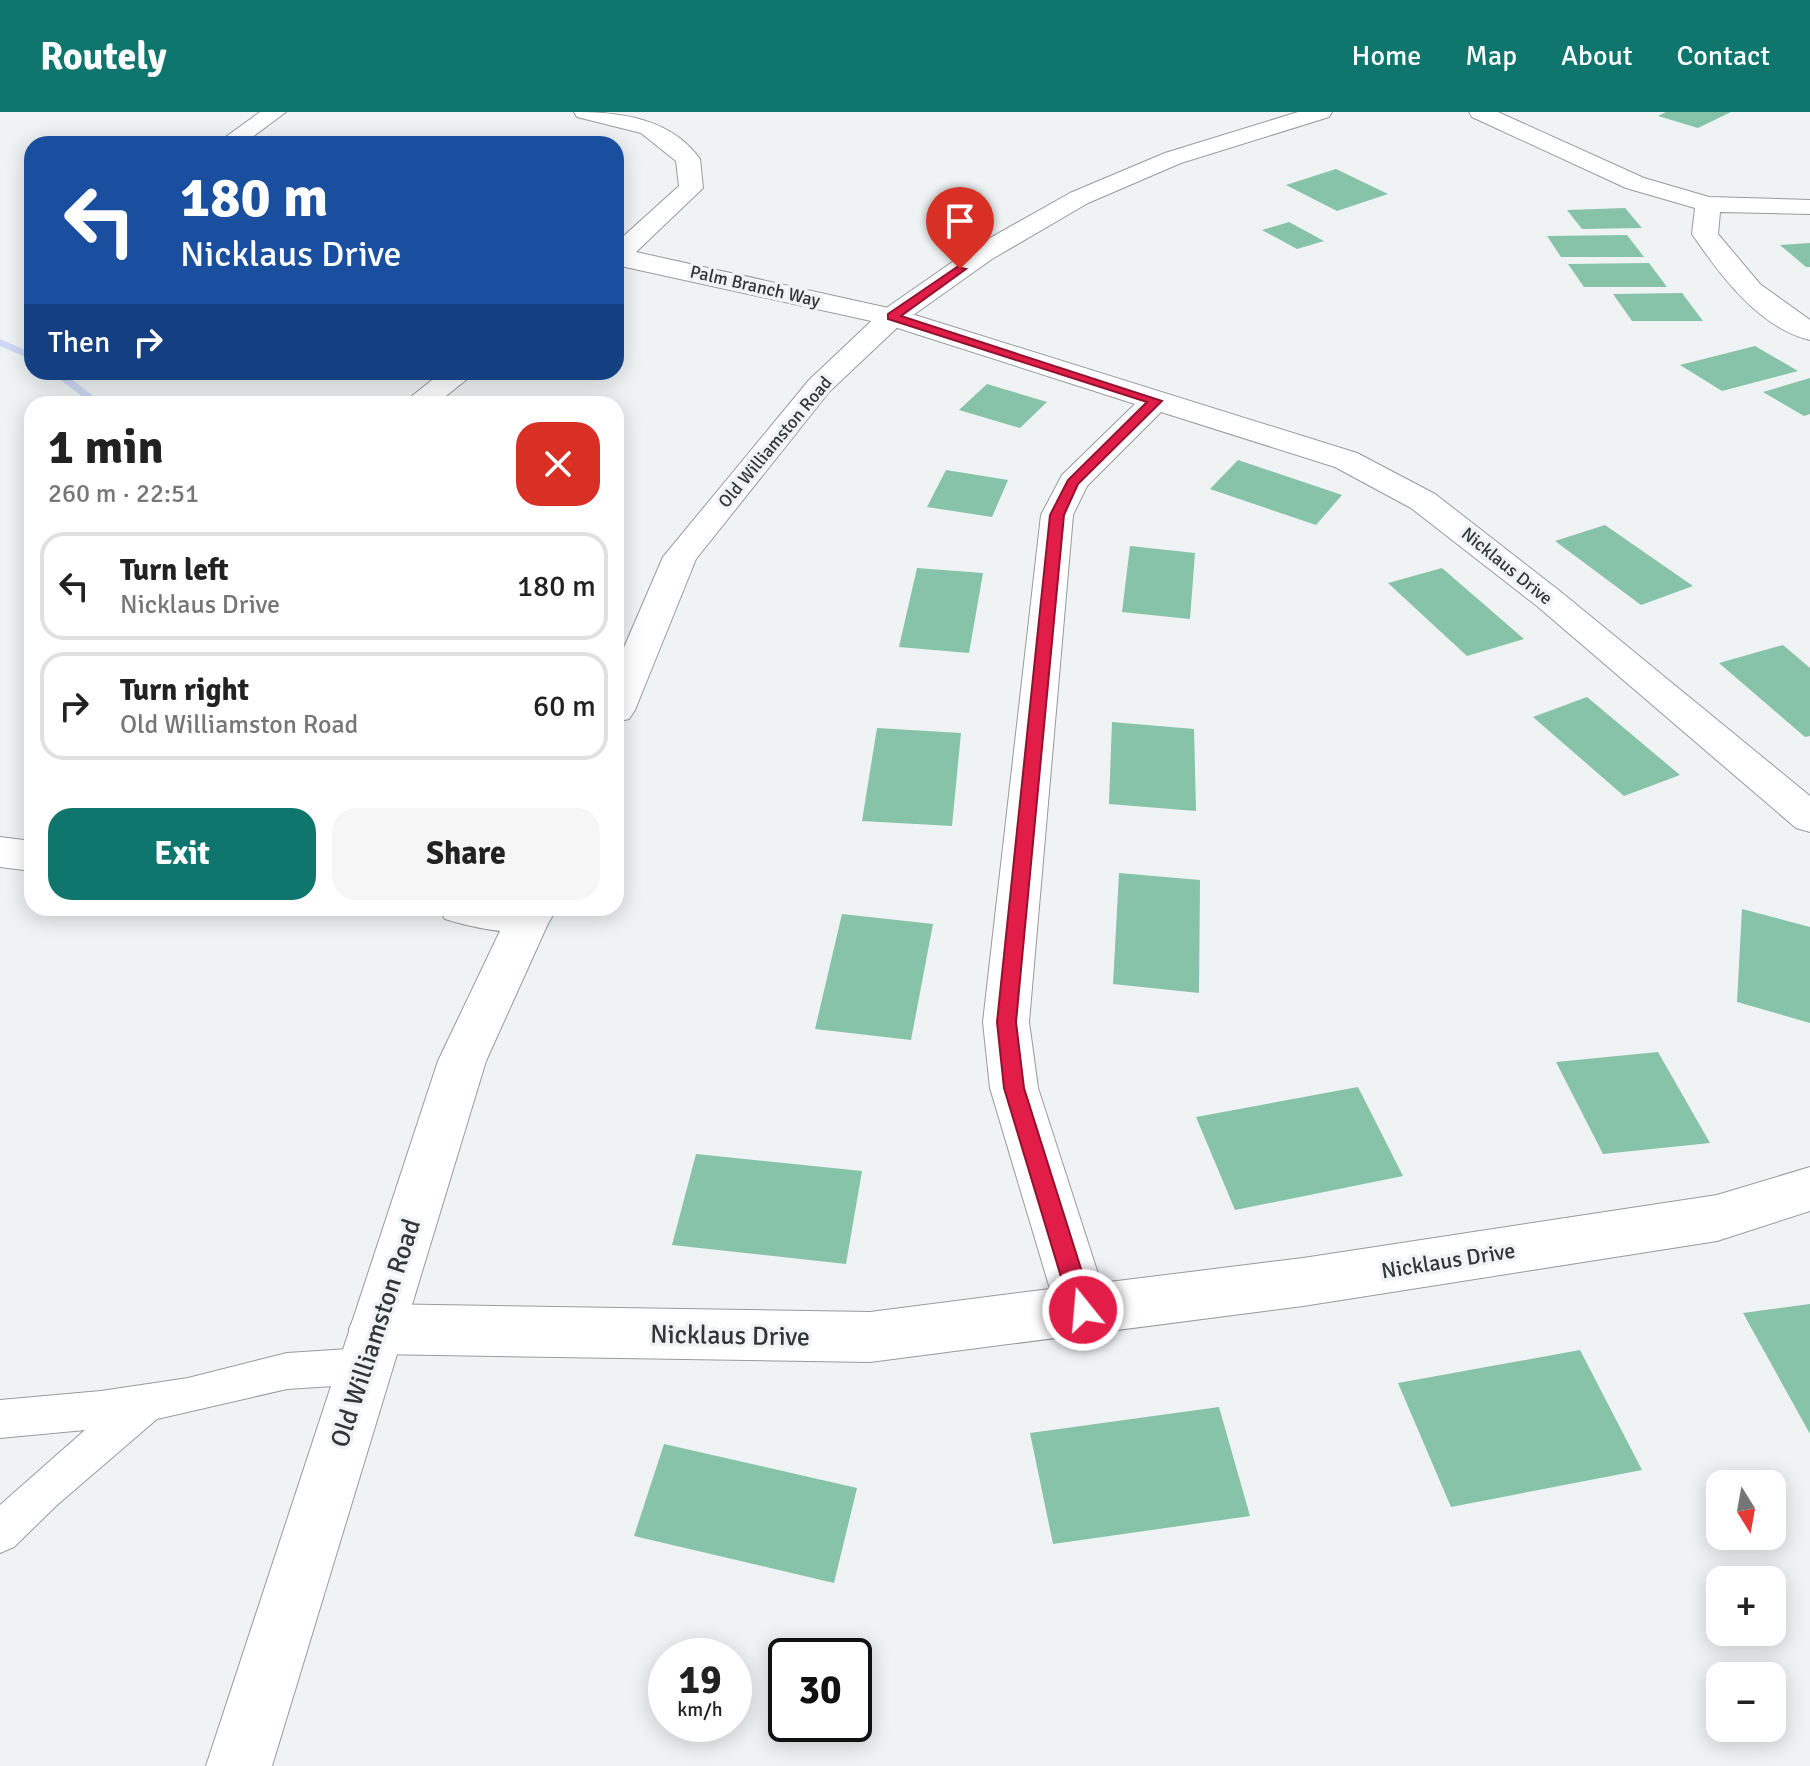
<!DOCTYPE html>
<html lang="en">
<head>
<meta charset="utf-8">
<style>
  body { margin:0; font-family:Signika,sans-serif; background:#f6f6f6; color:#222; height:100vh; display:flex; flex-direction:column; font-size:30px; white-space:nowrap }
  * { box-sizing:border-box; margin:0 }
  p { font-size:26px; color:#767676 }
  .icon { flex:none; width:44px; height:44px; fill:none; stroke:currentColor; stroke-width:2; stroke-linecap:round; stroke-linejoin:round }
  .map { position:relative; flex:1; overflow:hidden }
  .sheet { position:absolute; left:24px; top:284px; width:600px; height:520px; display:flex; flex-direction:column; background:#fff; border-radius:24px; box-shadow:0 4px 20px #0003 }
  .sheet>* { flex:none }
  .hud { position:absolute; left:24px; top:24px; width:600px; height:244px; border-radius:24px; box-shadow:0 4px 20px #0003; background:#1a4fa0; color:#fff; overflow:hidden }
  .needle { width:52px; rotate:169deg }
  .fabs { position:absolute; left:1706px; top:1358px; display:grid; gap:16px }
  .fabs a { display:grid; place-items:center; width:80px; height:80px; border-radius:16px; background:#fff; box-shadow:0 4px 20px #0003; font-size:40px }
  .speed { position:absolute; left:648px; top:1526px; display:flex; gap:16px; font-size:40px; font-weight:700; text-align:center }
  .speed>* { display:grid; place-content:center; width:104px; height:104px; border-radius:50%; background:#fff; box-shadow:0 4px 20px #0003; line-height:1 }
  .speed small { font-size:20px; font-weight:400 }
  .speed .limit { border:4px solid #111; border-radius:12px; background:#fff; color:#111 }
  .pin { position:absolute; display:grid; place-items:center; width:68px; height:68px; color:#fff; margin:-82px -34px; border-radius:50% 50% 50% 0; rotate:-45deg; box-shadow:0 0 8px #0007 }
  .pin .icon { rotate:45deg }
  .me { position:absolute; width:88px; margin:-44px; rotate:343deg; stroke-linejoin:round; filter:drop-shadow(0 0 6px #0008) }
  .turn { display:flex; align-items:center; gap:28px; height:168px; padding:0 24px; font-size:36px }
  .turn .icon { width:104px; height:104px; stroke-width:2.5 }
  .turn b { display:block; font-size:56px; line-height:68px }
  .then { display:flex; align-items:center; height:76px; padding:0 24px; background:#0003; gap:16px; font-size:30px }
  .round { display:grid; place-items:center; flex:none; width:84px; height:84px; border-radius:24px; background:#f6f6f6 }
  .summary { display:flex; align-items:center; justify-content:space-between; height:136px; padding:0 24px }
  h1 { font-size:48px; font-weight:700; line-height:60px }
  .primary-button { display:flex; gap:16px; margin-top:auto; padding:16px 24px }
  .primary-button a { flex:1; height:92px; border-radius:24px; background:#0f766e; color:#fff; font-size:32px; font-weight:700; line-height:92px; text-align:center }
  .primary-button a+a { background:#f6f6f6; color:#222 }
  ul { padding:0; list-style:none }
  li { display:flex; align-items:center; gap:24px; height:108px; margin:0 16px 12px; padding:0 8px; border:4px solid #e0e0e0; border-radius:24px }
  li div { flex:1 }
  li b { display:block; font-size:30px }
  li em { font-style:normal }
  header { display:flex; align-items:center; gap:48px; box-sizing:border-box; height:112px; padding:0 40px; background:#0f766e; color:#fff }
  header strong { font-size:38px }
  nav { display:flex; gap:44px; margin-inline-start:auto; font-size:28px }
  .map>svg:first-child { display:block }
</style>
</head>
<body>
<header>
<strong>Routely</strong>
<nav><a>Home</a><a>Map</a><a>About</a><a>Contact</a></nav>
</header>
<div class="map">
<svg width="1810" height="1654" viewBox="0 0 1810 1654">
  <rect width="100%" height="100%" fill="#eff3f3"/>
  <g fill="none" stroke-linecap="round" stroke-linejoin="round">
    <g fill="#cdd9f7" fill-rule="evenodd">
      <polygon points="0,227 32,241 32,248 0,234"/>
      <polygon points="50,260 62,260 104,292 92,292"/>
    </g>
  </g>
  <g fill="#87c3a9">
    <polygon points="1666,0 1731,0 1698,16 1658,4"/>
    <polygon points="1336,57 1388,82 1337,99 1286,73"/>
    <polygon points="1625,96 1642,116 1582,117 1567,98"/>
    <polygon points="1289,110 1324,129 1297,137 1262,118"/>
    <polygon points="1627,123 1644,145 1561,145 1547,124"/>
    <polygon points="1810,131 1810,155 1806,155 1780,133"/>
    <polygon points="1649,151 1667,175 1584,175 1568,152"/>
    <polygon points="1682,181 1703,209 1632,209 1613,182"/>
    <polygon points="1755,234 1798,259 1722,279 1680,253"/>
    <polygon points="1810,266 1810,302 1804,304 1763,280"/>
    <polygon points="987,272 1047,290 1020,316 959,298"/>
    <polygon points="1238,348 1342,383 1316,413 1210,377"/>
    <polygon points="946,358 1008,368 992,405 927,395"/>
    <polygon points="1605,413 1693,474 1641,493 1555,429"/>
    <polygon points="1130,434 1195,441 1190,507 1122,500"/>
    <polygon points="917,456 983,461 969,541 899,535"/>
    <polygon points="1442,456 1524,527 1467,544 1388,471"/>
    <polygon points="1783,533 1810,556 1810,624 1805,625 1719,551"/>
    <polygon points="1587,585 1680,663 1624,684 1533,605"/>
    <polygon points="1112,610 1194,617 1196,699 1109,692"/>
    <polygon points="877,616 961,621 952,714 862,709"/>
    <polygon points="1119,761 1200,768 1199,881 1113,872"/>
    <polygon points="1742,797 1810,815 1810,911 1737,890"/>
    <polygon points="842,802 933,812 911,928 815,917"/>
    <polygon points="1658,940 1710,1031 1603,1042 1556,950"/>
    <polygon points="1358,975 1403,1064 1235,1098 1196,1005"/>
    <polygon points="696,1042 862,1059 846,1152 672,1133"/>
    <polygon points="1810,1192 1810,1322 1743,1201"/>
    <polygon points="1580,1238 1642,1358 1451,1395 1398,1271"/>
    <polygon points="1219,1295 1250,1404 1053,1432 1030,1321"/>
    <polygon points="664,1332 857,1376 834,1471 634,1424"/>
  </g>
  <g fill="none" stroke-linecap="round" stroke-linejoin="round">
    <g stroke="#979b9b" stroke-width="2">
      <polygon id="service" points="365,1236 378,1241 384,1254 378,1267 365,1272 287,1277 157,1307 57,1393 14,1435 0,1441 0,1393 85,1318 0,1326 0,1288 101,1279 188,1266 287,1241"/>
    </g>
    <g stroke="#979b9b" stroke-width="2">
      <g id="minor">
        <polygon points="260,0 286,0 243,32 216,32"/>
        <path d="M 574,0 C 620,0 671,6 700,47 L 703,76 L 636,140 L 902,199 L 1357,341 L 1435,382 L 1561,480 L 1810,684 L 1810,720 L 1796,716 L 1537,494 L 1411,396 L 1335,355 L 1161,300 L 1087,374 L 1073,403 L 1029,910 L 1038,976 L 1101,1171 L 1303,1146 L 1717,1083 L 1810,1055 L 1810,1099 L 1717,1129 L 1303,1194 L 870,1250 L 376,1242 L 357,1235 L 349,1217 L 357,1199 L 376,1192 L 870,1200 L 1050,1177 L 990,976 L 983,910 L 1041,403 L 1062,363 L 1135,292 L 885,212 L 616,153 L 616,131 L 679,74 L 676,49 L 641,21 L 577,5 Z"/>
        <path d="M 1469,0 L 1498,0 L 1644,66 L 1709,85 L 1810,88 L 1810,102 L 1720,100 L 1718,122 L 1760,172 L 1810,208 L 1810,228 C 1759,216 1720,163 1692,122 L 1695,96 L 1626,76 L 1472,5 Z"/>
        <polygon points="442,260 476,260 436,292 402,292"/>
        <polygon points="0,725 32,729 32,759 0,755"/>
        <path d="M 438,796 L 547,796 L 552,805 L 545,816 C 516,825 474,816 445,807 Z"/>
      </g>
    </g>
    <g stroke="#979b9b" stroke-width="2">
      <g id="tertiary">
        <polygon points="1298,0 1332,0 1329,5 1181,51 1088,91 992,147 902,211 829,280 696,447 635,598 629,607 616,610 616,554 663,445 809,268 882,199 974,135 1070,81 1165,41"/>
        <polygon points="511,796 555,796 486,949 272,1654 206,1654 438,949"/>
      </g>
    </g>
    <use href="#service" fill="#fff" fill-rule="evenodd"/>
    <use href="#minor" fill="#fff" fill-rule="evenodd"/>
    <use href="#tertiary" fill="#fff" fill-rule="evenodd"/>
  </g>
  <polygon fill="#e11d48" stroke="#92132f" stroke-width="2" points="957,155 966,157 901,204 1162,289 1078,372 1064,403 1016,910 1024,976 1094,1198 1090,1206 1083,1209 1075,1206 1071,1198 1004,976 997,910 1050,403 1068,368 1147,290 888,207 888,202"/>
  <g text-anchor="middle" stroke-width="7" stroke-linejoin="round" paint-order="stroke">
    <g font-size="18" fill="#343636" stroke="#eff3f3">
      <text transform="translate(755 174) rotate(13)" y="6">Palm Branch Way</text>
      <text transform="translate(775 330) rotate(-50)" y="6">Old Williamston Road</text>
      <text transform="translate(1507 454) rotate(39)" y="6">Nicklaus Drive</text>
    </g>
    <g font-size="22" fill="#343636" stroke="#eff3f3">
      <text transform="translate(1448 1148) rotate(-9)" y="8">Nicklaus Drive</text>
    </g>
    <g font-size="26" fill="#343636" stroke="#eff3f3">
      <text transform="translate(375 1221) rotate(-72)" y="9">Old Williamston Road</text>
      <text transform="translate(730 1223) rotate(1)" y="9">Nicklaus Drive</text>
    </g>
  </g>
</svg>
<div class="fabs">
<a><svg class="needle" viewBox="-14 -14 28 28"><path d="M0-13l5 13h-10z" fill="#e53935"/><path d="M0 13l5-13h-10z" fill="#767676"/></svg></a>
<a>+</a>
<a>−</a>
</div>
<div class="speed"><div>19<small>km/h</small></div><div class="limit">30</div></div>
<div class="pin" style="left:960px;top:157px;background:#d93025"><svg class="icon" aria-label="arrive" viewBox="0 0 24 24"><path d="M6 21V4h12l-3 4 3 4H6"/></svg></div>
<svg class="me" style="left:1083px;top:1198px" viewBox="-20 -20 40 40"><circle r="17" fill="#e11d48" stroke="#fff" stroke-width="3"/><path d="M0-11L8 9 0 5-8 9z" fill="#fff"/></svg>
<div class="hud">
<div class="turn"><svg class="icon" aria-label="left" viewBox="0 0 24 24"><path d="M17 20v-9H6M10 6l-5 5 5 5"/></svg><div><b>180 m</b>Nicklaus Drive</div></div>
<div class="then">Then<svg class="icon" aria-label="right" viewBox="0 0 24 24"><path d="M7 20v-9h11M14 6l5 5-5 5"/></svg></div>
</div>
<section class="sheet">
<div class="summary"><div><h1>1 min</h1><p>260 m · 22:51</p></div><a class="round" style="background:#d93025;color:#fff"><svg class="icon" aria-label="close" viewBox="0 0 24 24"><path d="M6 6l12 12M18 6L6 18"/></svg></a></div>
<ul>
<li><svg class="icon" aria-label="left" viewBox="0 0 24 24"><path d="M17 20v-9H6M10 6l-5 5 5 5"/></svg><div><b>Turn left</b><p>Nicklaus Drive</p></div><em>180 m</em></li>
<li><svg class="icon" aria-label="right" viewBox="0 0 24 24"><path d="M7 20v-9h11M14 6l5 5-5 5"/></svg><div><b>Turn right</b><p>Old Williamston Road</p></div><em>60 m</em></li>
</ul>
<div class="primary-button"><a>Exit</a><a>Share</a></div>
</section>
</div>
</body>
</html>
